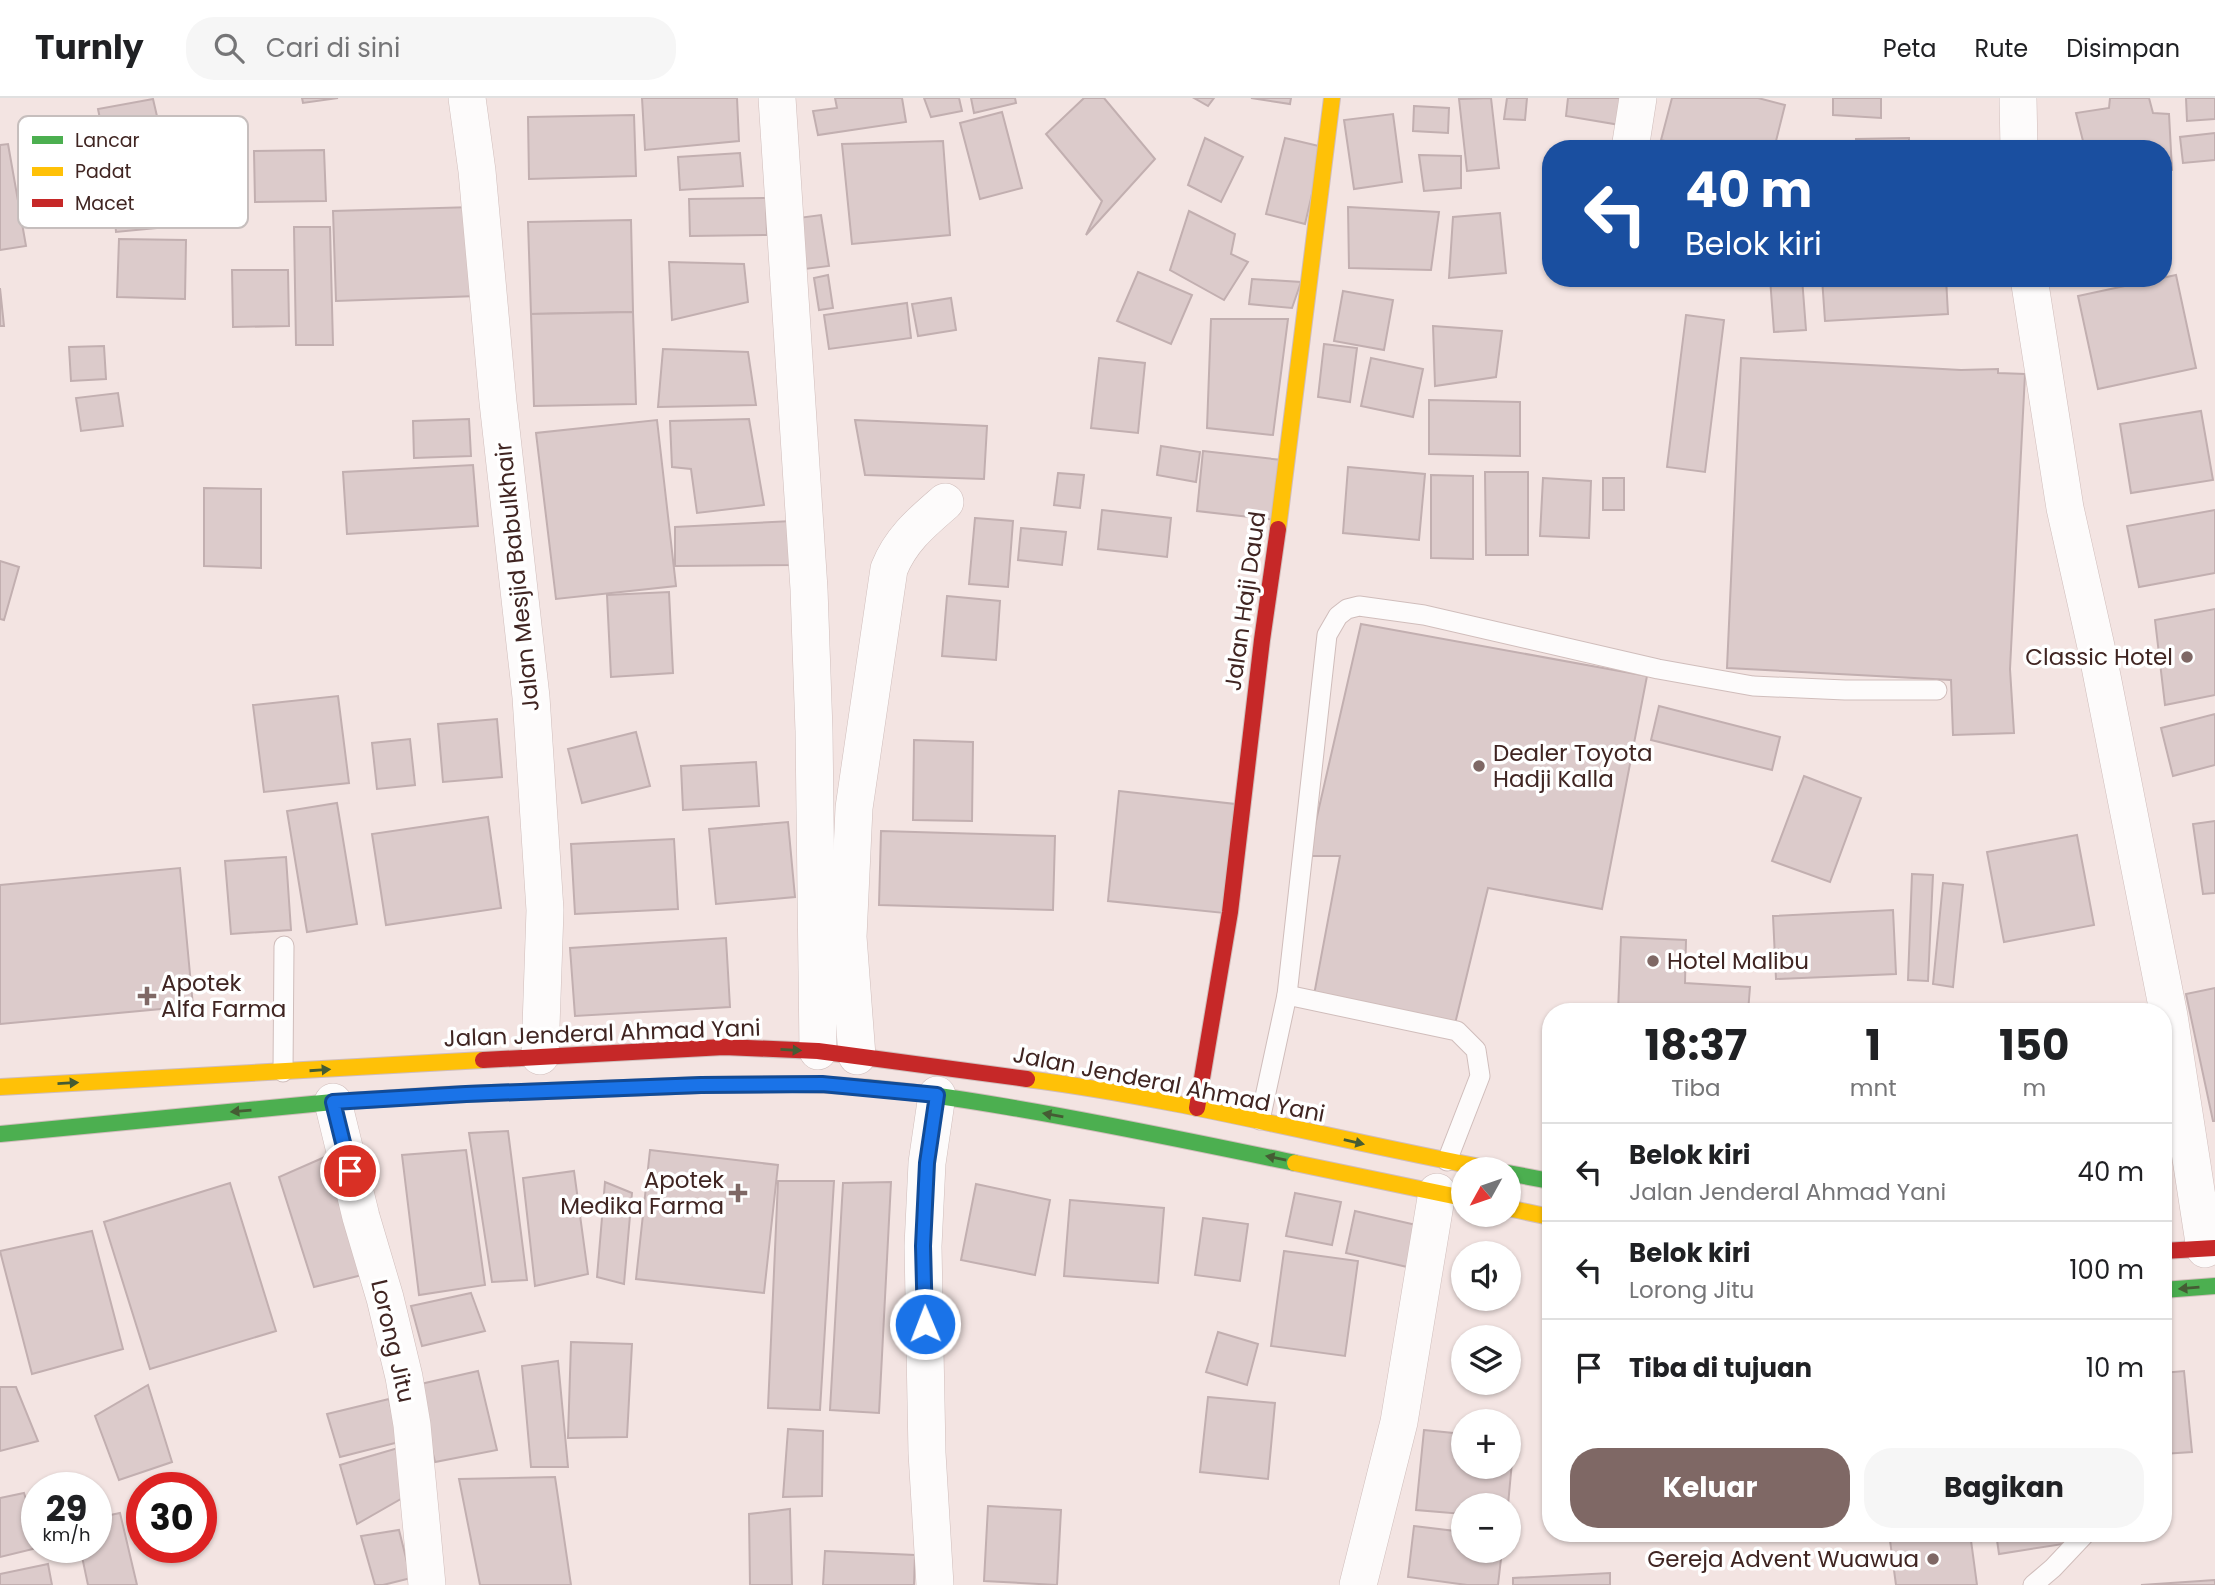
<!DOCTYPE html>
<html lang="id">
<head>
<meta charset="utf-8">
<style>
  body { margin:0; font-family:Poppins,sans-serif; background:#f6f6f6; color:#202124; height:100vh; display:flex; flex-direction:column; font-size:26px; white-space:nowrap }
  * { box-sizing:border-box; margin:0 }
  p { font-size:23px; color:#757577 }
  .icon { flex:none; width:38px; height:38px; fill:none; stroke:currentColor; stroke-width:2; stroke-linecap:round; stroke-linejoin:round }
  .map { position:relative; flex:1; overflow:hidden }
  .details { position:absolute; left:1542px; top:905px; width:630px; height:539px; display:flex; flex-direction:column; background:#fff; border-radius:28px; box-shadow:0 2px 5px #0004 }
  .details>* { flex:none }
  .guide { position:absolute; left:1542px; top:42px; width:630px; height:147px; border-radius:28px; box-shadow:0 2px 5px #0004; background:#1a4fa0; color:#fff; overflow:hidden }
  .needle { width:46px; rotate:230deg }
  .controls { position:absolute; left:1451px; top:1059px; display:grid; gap:14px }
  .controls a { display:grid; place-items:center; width:70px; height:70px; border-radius:50%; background:#fff; box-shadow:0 2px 5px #0004; font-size:35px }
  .speed { position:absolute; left:21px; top:1374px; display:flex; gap:14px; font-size:35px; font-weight:700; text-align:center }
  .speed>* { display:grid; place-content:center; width:91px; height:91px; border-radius:50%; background:#fff; box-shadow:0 2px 5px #0004; line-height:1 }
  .speed small { font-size:18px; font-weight:400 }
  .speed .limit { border:10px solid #d22; background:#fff; color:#111 }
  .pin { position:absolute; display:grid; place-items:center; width:60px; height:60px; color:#fff; margin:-30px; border:4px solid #fff; border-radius:50%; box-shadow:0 2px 7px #0007 }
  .me { position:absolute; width:77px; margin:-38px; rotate:359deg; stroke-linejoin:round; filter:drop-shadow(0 0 5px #0008) }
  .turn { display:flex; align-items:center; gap:24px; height:147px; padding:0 28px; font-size:32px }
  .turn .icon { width:91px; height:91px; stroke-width:2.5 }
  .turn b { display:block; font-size:49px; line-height:60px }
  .eta { display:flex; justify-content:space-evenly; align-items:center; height:119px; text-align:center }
  .eta b { font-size:42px; font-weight:700; line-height:49px }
  .action { display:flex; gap:14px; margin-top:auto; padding:14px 28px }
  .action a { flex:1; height:80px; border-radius:28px; background:#7f6865; color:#fff; font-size:28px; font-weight:700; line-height:80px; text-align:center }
  .action a+a { background:#f6f6f6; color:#202124 }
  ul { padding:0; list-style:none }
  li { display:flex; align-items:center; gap:21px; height:98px; padding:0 28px; border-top:2px solid #e0e0e0 }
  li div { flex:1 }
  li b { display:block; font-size:26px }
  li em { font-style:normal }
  header { display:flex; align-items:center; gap:42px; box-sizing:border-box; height:98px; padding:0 35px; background:#fff; border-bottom:2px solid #e0e0e0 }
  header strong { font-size:33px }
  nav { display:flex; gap:38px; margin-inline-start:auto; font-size:24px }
  .search { width:490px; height:63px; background:#f6f6f6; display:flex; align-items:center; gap:18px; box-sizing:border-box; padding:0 24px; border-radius:28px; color:#757577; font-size:26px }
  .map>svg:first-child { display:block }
</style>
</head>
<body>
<header>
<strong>Turnly</strong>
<div class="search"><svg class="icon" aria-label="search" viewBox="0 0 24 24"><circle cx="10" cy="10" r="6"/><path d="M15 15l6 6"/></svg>Cari di sini</div>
<nav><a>Peta</a><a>Rute</a><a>Disimpan</a></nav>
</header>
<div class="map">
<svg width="2215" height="1487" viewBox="0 0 2215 1487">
  <rect width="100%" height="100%" fill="#f3e4e2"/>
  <g fill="#dccbcb" stroke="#c2afb0" stroke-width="2">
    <polygon points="302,0 338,0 303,5"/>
    <polygon points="642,0 737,0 739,43 645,52"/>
    <polygon points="835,0 902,0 906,24 818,37 813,13 837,10"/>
    <polygon points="924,0 959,0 962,13 931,19"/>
    <polygon points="971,0 1015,0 1016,5 974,15"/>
    <polygon points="1084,0 1104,0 1155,61 1086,137 1102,103 1046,36"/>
    <polygon points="1194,0 1214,0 1208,8"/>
    <polygon points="1251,0 1291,0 1290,6"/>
    <polygon points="1491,0 1499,70 1467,73 1459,1"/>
    <polygon points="1507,0 1527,0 1525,22 1504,21"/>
    <polygon points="1568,0 1624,0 1620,27 1566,18"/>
    <polygon points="1672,0 1758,0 1785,7 1774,51 1695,51 1661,42"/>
    <polygon points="1833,0 1881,0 1881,20 1833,17"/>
    <polygon points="2110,0 2149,0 2153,15 2169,16 2172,72 2163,74 2163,51 2085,51 2076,15 2109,10"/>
    <polygon points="2186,0 2215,0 2215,21 2187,23"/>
    <polygon points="153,1 163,44 107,55 98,11"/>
    <polygon points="1414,8 1449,10 1448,35 1413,33"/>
    <polygon points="1002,14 1022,90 980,101 960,25"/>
    <polygon points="1393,16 1402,84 1354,91 1344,22"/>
    <polygon points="634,17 636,78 529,81 528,19"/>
    <polygon points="2215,35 2215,62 2183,65 2180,39"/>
    <polygon points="1205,40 1243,59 1221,104 1188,87"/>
    <polygon points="1285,40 1323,49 1305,126 1266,116"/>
    <polygon points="1909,40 1909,51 1856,51 1856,41"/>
    <polygon points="943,43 950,137 852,146 842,46"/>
    <polygon points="8,46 26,148 0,152 0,47"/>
    <polygon points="324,52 326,103 255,104 254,53"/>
    <polygon points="740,55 743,88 680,92 678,59"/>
    <polygon points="1419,57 1461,58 1461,90 1424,93"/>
    <polygon points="151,74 156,130 116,134 111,77"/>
    <polygon points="766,100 767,137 690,138 689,101"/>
    <polygon points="474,109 477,198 336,203 333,113"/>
    <polygon points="1348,109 1439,114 1431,172 1349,170"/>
    <polygon points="1189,113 1235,136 1231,156 1248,164 1224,202 1170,172"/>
    <polygon points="1500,115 1506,175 1449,180 1453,119"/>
    <polygon points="821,117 829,168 805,171 798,120"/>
    <polygon points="631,122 633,214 531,216 528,124"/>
    <polygon points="294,129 330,129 333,247 296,247"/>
    <polygon points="119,141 186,142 185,201 117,199"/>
    <polygon points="669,164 744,166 748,204 672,222"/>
    <polygon points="232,172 288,172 289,228 233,229"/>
    <polygon points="1138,174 1192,197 1171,246 1117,223"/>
    <polygon points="828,177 833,210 819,212 814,180"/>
    <polygon points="2176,177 2196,270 2098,291 2078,198"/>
    <polygon points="1770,180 1802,180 1806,232 1774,234"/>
    <polygon points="1822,180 1946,180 1948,216 1825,223"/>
    <polygon points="1252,181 1301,184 1292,210 1249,206"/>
    <polygon points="0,190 4,228 0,228"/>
    <polygon points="1343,193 1393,202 1384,252 1334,243"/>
    <polygon points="951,200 956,232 918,238 912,206"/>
    <polygon points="907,205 911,240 829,251 824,217"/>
    <polygon points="633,214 636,306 534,308 531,216"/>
    <polygon points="1686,217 1724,222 1705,374 1667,369"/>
    <polygon points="1211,221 1288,221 1273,337 1207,330"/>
    <polygon points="1433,228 1502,233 1496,279 1435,288"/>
    <polygon points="1324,246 1357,250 1350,304 1318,299"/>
    <polygon points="104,248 106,281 71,283 69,249"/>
    <polygon points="663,251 748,254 756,307 658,309"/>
    <polygon points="1099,260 1145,265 1138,335 1091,330"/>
    <polygon points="1371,260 1423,271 1413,319 1361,308"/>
    <polygon points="1741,260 1961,272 1998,271 1998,275 2025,276 2010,571 2014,635 1953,637 1951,582 1727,570"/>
    <polygon points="118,295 123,328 81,333 76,300"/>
    <polygon points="1429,302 1520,304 1520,358 1429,356"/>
    <polygon points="2201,313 2213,382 2131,395 2120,326"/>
    <polygon points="469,321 471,358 414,360 413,323"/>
    <polygon points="749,321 764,407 697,415 691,371 672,369 670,323"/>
    <polygon points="657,322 676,488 556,501 536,335"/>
    <polygon points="855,322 987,328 984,381 865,377"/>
    <polygon points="1161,348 1200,354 1196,384 1157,377"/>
    <polygon points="1203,353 1282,362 1276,422 1197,413"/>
    <polygon points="473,367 478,428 347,436 343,374"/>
    <polygon points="1348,369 1425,376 1419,442 1343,435"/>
    <polygon points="1485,374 1528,374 1528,457 1486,457"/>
    <polygon points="1058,375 1084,377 1080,410 1054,407"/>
    <polygon points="1431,377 1473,378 1473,461 1431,460"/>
    <polygon points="1543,380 1591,383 1589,440 1540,438"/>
    <rect x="1603" y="380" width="21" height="32"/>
    <polygon points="204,390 261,391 261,470 204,468"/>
    <polygon points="1102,412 1171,420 1167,459 1098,451"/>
    <polygon points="2215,412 2215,475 2139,489 2127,428"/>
    <polygon points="975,420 1013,423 1008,489 969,486"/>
    <polygon points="792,423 796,467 675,468 675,429"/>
    <polygon points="1021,430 1066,434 1062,467 1018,462"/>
    <polygon points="0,463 19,469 4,522 0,521"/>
    <polygon points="669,494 673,575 611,579 607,497"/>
    <polygon points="947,498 1000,503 996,562 942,558"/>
    <polygon points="2215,511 2215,597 2165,607 2155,522"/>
    <polygon points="1361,526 1647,578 1602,811 1488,790 1454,930 1314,897 1340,758 1308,758"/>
    <polygon points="338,598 349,685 264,694 253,607"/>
    <polygon points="1659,608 1780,639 1772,672 1651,642"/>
    <polygon points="2215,616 2215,667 2173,678 2161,630"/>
    <polygon points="497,621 502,679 443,684 438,626"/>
    <polygon points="636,634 650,688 582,705 568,651"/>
    <polygon points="410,641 415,687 377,691 372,645"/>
    <polygon points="914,642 973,644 972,723 913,722"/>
    <polygon points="756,664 759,708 683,712 681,668"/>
    <polygon points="1804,678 1861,700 1830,784 1772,763"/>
    <polygon points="1119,693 1235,706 1224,815 1108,803"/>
    <polygon points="337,705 357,826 307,834 287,713"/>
    <polygon points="488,719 501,810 386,827 372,736"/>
    <polygon points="2215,723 2215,795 2203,796 2193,726"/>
    <polygon points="788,724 795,799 716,806 709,731"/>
    <polygon points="881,733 1055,738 1053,812 879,807"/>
    <polygon points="2077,737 2094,827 2004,844 1987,754"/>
    <polygon points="674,741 678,811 575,816 571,746"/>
    <polygon points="286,759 291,832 231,836 225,763"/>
    <polygon points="180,770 193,908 0,926 0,787"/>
    <polygon points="1912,776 1933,777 1928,883 1908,882"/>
    <polygon points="1943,785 1963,787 1953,889 1933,886"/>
    <polygon points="1893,812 1896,876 1776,881 1773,818"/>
    <polygon points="1621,839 1686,842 1685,885 1750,889 1748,914 1618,914"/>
    <polygon points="726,840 730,909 575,918 570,850"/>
    <polygon points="2215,890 2215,1023 2213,1023 2186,896"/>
    <polygon points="2163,949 2170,1049 2163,1050"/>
    <polygon points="508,1033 527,1182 492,1184 469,1035"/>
    <polygon points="466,1052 485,1187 419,1197 402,1057"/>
    <polygon points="650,1052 778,1067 764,1195 636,1181"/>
    <polygon points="334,1055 366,1176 314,1189 279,1079"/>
    <polygon points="574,1073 588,1176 535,1188 523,1080"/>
    <polygon points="778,1083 834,1083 820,1312 768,1310"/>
    <polygon points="605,1084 632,1095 624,1186 597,1179"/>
    <polygon points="891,1084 879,1315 830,1312 843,1085"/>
    <polygon points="230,1085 276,1233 150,1271 104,1124"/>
    <polygon points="976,1086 1050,1102 1035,1177 961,1162"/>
    <polygon points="1295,1095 1341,1104 1332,1147 1286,1138"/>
    <polygon points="1070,1102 1164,1110 1158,1185 1064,1178"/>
    <polygon points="1355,1113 1425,1129 1416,1171 1346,1155"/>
    <polygon points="1203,1120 1248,1126 1240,1183 1195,1177"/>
    <polygon points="92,1133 123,1251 32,1276 0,1153"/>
    <polygon points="1284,1153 1358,1163 1345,1258 1271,1248"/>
    <polygon points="471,1195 485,1233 422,1248 411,1208"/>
    <polygon points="1218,1234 1258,1246 1247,1287 1206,1274"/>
    <polygon points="571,1244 632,1246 627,1339 568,1340"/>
    <polygon points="558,1263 568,1369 531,1369 522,1268"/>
    <polygon points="478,1273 497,1352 435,1364 416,1287"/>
    <polygon points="2184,1273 2192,1354 2163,1356 2163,1275"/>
    <polygon points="148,1287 172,1364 119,1382 95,1318"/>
    <polygon points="0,1289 16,1289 38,1343 0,1353"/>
    <polygon points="1208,1299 1275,1305 1268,1381 1200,1374"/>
    <polygon points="389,1301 399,1344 340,1359 327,1316"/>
    <polygon points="788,1331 823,1333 822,1398 783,1399"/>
    <polygon points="1424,1332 1463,1336 1463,1368 1508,1368 1508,1341 1514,1342 1508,1407 1463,1407 1463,1416 1416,1412"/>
    <polygon points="398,1350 406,1398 357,1426 340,1367"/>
    <polygon points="555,1379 571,1487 480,1487 459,1381"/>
    <polygon points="24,1395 37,1435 37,1449 41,1449 0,1459 0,1400"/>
    <polygon points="988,1408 1061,1412 1057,1487 984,1483"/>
    <polygon points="790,1411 792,1487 750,1487 749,1416"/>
    <polygon points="120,1415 137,1487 88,1487 80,1449 96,1449 96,1420"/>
    <polygon points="1414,1428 1463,1434 1463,1452 1502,1452 1498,1487 1467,1487 1408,1479"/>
    <polygon points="399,1432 411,1480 383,1487 375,1487 361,1438"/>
    <polygon points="1690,1435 1775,1435 1690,1437"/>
    <polygon points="1889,1435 1970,1435 1977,1487 1896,1487"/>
    <polygon points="1996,1435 2074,1435 2076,1444 1999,1456"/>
    <polygon points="825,1453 915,1457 914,1487 823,1487"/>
    <polygon points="48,1466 52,1487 0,1487 0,1476"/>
    <polygon points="1610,1475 1610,1487 1513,1487 1513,1480"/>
    <polygon points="2215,1482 2215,1487 2141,1487"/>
  </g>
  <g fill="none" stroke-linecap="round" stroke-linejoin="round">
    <g stroke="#d0bdbb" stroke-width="21">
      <g id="lane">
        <polyline points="1287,897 1457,933 1476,952 1480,978 1447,1063"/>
        <polyline points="283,974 284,848"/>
        <polyline points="1260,1022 1287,897 1327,537 1338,518 1347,511 1359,508 1424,517 1658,571 1753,588 1845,592 1937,592"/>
        <polyline points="2033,1487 2053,1470 2086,1435"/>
      </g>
    </g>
    <g stroke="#d0bdbb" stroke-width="38">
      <g id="street">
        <polyline points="467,0 477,73 498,304 531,599 545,812 540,958"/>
        <polyline points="777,0 809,491 814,633 818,953"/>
        <polyline points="2018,0 2019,51"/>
        <polyline points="1630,51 1638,0"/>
        <polyline points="2029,180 2065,410 2097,553 2169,918 2205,1151"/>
        <path d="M 857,958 L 848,839 L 854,710 L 889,471 C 901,441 922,424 945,404"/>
        <polyline points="333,1004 361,1119 385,1200 404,1279 412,1327 427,1487"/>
        <polyline points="935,1487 927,1355 923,1148 927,1065 937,997"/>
        <polyline points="1358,1487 1399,1324 1437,1094"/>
      </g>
    </g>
    <g stroke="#d0bdbb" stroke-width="18">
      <g id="fast">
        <path d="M 792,986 C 864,986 937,997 1008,1009 C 1104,1025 1199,1045 1295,1065"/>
        <polyline points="0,1036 333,1004 441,997"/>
        <polyline points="1508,1075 1550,1083"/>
        <polyline points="2163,1192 2215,1188"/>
      </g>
    </g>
    <g stroke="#d0bdbb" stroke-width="18">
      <g id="slow">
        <polyline points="1278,431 1332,0"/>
        <path d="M 1027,981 C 1183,1001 1335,1042 1490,1071"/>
        <polyline points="0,989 483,962"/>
        <polyline points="441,997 701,987 792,986"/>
        <polyline points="1295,1065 1463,1100"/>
        <polyline points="1508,1110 1550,1119"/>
      </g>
    </g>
    <g stroke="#d0bdbb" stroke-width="18">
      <g id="jam">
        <polyline points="483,962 724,949 818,953 1027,981"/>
        <polyline points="1197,1010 1230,814 1262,542 1278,431"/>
        <polyline points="2163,1153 2215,1150"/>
      </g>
    </g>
    <use href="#lane" stroke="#fdfbfb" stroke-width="19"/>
    <use href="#street" stroke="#fdfbfb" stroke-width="37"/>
    <use href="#fast" stroke="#4caf50" stroke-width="16"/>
    <use href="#slow" stroke="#ffc107" stroke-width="16"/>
    <use href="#jam" stroke="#c62828" stroke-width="16"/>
  </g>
  <defs><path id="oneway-solid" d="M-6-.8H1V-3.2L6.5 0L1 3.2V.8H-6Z" transform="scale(1.75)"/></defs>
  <g fill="#455c34">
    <use href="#oneway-solid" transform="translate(791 952) rotate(3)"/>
    <use href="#oneway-solid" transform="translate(320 972) rotate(-4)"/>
    <use href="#oneway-solid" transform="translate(68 985) rotate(-3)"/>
    <use href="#oneway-solid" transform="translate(241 1013) rotate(175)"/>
    <use href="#oneway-solid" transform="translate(1053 1017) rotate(-170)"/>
    <use href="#oneway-solid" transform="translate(1354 1044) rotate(13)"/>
    <use href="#oneway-solid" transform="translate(1276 1060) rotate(-169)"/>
    <use href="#oneway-solid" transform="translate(2189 1190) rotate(175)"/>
  </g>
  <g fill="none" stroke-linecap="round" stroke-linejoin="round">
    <g stroke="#114b97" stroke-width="18">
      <polyline id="route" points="350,1073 333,1004 466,996 701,987 822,986 937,997 927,1065 923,1148 925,1226"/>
    </g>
    <use href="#route" stroke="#1a73e8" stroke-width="12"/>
  </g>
  <g fill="#7f6865" stroke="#fff" stroke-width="2.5">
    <circle cx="2187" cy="559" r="7"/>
    <circle cx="1479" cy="668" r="7"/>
    <circle cx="1653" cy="863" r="7"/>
    <path d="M143.5 887.5h7v7h7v7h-7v7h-7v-7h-7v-7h7z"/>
    <path d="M734.5 1084.5h7v7h7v7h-7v7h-7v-7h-7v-7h7z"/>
    <circle cx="1933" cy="1461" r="7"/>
  </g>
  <g text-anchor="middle" stroke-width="7" stroke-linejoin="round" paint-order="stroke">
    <g font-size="23" fill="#402522" stroke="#fff">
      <text transform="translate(517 479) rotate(-96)" y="8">Jalan Mesjid Babulkhair</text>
      <text transform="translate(1245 503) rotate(-82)" y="8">Jalan Haji Daud</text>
      <text transform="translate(602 935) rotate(-2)" y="8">Jalan Jenderal Ahmad Yani</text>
      <text transform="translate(1169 986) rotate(11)" y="8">Jalan Jenderal Ahmad Yani</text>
      <text transform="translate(393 1243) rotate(77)" y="8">Lorong Jitu</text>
    </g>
    <g font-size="23" fill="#402522" stroke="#fff" text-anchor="end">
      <text x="2173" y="567">Classic Hotel</text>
      <text x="1493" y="663" text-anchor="start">Dealer Toyota<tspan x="1493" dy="26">Hadji Kalla</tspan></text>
      <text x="1667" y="871" text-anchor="start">Hotel Malibu</text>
      <text x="161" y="893" text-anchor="start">Apotek<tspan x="161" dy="26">Alfa Farma</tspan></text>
      <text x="724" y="1090">Apotek<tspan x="724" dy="26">Medika Farma</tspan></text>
      <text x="1919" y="1469">Gereja Advent Wuawua</text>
    </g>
  </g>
  <rect x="18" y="18" width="230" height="112" rx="10" fill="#fff" stroke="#c6bebd" stroke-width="2"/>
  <rect x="32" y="38" width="31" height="8" fill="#4caf50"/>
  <rect x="32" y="69" width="31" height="9" fill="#ffc107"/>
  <rect x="32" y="101" width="31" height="8" fill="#c62828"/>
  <g font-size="19" fill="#402522">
    <text x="75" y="49">Lancar</text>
    <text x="75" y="80">Padat</text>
    <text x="75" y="112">Macet</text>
  </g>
</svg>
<div class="controls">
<a><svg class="needle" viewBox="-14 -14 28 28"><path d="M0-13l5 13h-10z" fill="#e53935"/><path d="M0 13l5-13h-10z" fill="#757577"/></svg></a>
<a><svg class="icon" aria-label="sound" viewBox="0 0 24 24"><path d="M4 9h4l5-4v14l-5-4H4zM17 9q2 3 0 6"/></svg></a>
<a><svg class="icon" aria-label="layers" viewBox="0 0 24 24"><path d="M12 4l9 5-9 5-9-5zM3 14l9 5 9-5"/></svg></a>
<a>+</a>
<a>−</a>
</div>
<div class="speed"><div>29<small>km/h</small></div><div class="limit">30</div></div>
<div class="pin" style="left:350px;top:1073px;background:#d93025"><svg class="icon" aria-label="arrive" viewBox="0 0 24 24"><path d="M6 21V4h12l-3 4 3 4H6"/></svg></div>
<svg class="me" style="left:925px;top:1226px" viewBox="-20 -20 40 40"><circle r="17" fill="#1a73e8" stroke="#fff" stroke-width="3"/><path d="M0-11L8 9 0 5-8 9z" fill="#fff"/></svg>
<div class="guide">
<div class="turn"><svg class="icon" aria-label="left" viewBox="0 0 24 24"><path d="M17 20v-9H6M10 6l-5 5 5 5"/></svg><div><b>40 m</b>Belok kiri</div></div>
</div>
<section class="details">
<div class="eta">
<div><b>18:37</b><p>Tiba</p></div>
<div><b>1</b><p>mnt</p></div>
<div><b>150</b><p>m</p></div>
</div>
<ul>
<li><svg class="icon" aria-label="left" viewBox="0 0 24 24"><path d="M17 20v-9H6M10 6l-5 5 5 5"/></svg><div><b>Belok kiri</b><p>Jalan Jenderal Ahmad Yani</p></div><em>40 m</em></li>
<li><svg class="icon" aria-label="left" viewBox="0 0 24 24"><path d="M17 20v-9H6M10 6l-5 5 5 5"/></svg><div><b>Belok kiri</b><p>Lorong Jitu</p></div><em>100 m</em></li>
<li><svg class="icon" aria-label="arrive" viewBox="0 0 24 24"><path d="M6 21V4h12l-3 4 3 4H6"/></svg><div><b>Tiba di tujuan</b></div><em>10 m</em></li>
</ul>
<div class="action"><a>Keluar</a><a>Bagikan</a></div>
</section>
</div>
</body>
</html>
